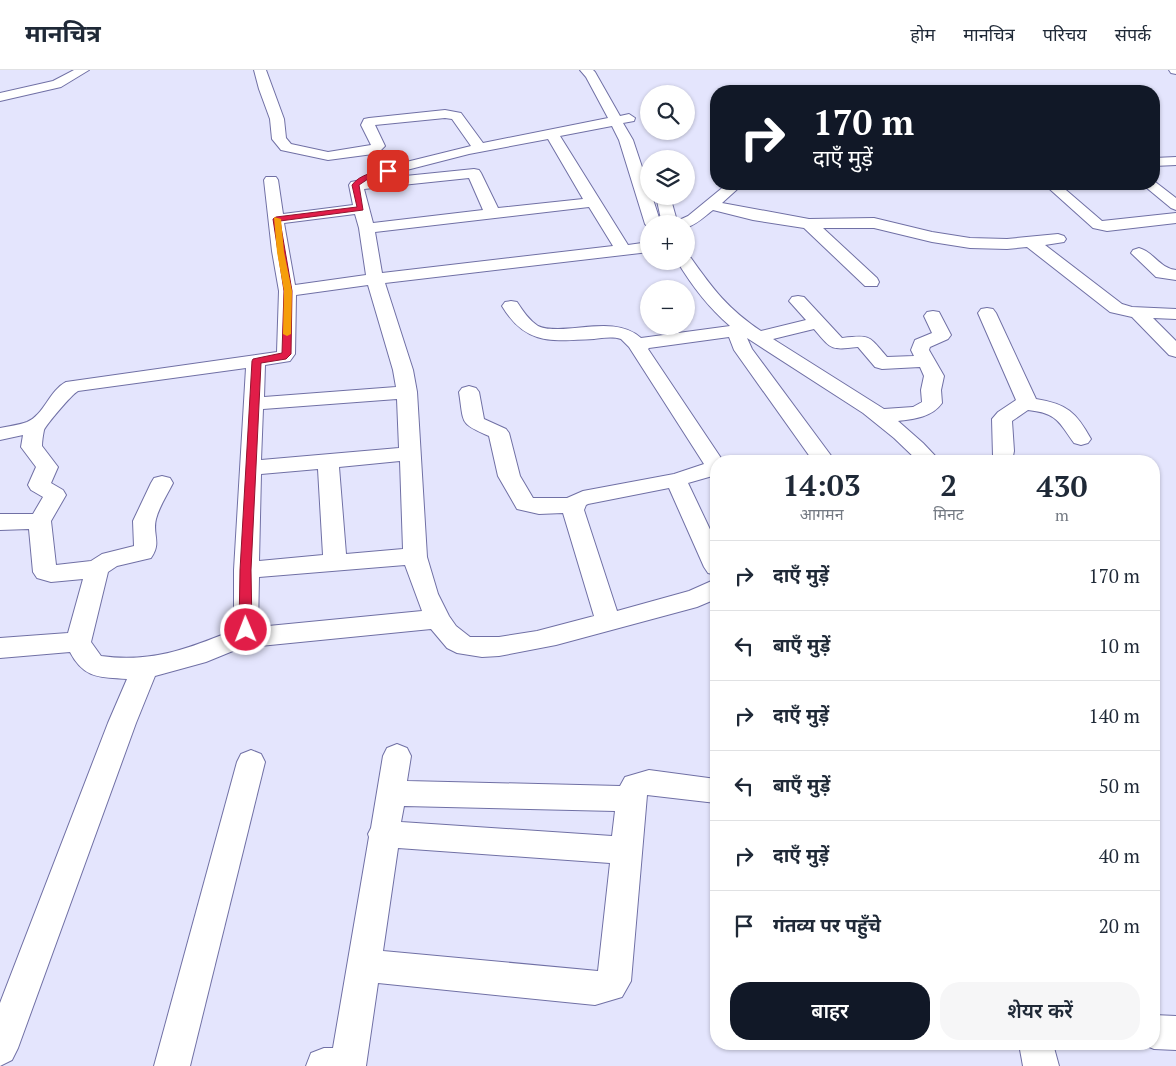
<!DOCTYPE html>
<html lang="hi">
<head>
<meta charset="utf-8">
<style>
  body { margin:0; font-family:"PT Serif","Noto Sans Devanagari",serif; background:#f6f6f7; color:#1f2937; height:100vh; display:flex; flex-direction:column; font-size:19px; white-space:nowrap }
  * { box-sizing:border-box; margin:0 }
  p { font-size:16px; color:#747a83 }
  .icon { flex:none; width:28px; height:28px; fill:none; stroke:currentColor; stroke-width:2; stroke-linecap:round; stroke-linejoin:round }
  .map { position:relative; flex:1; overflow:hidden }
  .panel { position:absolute; left:710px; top:385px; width:450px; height:595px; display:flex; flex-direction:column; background:#fff; border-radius:20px; box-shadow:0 1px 4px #0004 }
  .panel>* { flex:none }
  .top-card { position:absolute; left:710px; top:15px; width:450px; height:105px; border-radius:20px; box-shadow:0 1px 4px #0004; background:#111827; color:#fff; overflow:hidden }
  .controls { position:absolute; left:640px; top:15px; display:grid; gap:10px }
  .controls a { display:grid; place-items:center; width:55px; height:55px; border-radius:50%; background:#fff; box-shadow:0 1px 4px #0004; font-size:25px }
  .pin { position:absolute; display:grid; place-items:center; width:42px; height:42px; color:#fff; margin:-21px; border-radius:10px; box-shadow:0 2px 8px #0006 }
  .me { position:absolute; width:55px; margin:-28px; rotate:359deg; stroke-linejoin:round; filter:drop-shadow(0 0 4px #0008) }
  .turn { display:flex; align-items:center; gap:18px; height:105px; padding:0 20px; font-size:22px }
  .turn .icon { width:65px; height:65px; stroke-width:2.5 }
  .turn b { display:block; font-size:35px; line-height:42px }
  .eta { display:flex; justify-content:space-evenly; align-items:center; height:85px; text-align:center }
  .eta b { font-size:30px; font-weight:600; line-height:35px }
  .action { display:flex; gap:10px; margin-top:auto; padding:10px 20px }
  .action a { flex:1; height:58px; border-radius:20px; background:#111827; color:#fff; font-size:20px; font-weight:600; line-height:58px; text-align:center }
  .action a+a { background:#f6f6f7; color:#1f2937 }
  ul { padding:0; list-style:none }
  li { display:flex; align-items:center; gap:15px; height:70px; padding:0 20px; border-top:1px solid #e0e1e3 }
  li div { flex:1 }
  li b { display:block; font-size:19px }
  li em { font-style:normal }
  header { display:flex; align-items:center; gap:30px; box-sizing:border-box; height:70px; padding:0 25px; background:#fff; border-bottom:1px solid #e0e1e3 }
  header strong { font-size:24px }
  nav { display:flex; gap:28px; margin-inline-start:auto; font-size:18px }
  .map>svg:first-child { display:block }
</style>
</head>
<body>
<header>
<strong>मानचित्र</strong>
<nav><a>होम</a><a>मानचित्र</a><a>परिचय</a><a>संपर्क</a></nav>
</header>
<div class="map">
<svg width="1176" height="996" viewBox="0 0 1176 996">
  <rect width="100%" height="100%" fill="#e4e5fd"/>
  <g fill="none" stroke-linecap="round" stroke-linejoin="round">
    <g stroke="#7070a5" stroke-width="2">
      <g id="minor">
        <polygon points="74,0 89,0 61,17 0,31 0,23 53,11"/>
        <path d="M 254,0 L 266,0 L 284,49 L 286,68 L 291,74 L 328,82 L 371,75 L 361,55 L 364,49 L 369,48 L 445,40 L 461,43 L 483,73 L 608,48 L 586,7 L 580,0 L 593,0 L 595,2 L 620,46 L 629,44 L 635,48 L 634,51 L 623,53 L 633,70 L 649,118 L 649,126 L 652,126 L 661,154 L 649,154 L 649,158 L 645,154 L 619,70 L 612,56 L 560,66 L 628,175 L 649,172 L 649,182 L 385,213 L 413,300 L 417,322 L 427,487 L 438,524 L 449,546 L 456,556 L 470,567 L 499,567 L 537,561 L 594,546 L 563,443 L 539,444 L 517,439 L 498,406 L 489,366 C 459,353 464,354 459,322 L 462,318 L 469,316 L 476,318 L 479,322 L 484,349 L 506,359 L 509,363 L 520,406 L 533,428 L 567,428 L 583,421 L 674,404 L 704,394 L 629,277 L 621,269 C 612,266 602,268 594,269 C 552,271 526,276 502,236 L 505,232 L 511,231 L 517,232 C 523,241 529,250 538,256 C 544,259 551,259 558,259 C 585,259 619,248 641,268 L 730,256 C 708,237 692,216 677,191 L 686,191 L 686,186 L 691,188 C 713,219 728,239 761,261 L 806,250 L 789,231 L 792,227 L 798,226 L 804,227 L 842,268 C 871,265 868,265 887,287 L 914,286 L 911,280 L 915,270 L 932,263 L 924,246 L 927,242 L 933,241 L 939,242 L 951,265 L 948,269 L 930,277 L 929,280 L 944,306 L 941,320 L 942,333 C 932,347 915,349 898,351 L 923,373 L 940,391 L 918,391 L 894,368 L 863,343 L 747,268 L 752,279 L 835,391 L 813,391 L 734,280 L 729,267 L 649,278 L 648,279 L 723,391 L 716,391 L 716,405 L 688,413 L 716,472 L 716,505 L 708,503 L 704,497 L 669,418 L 588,434 L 586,435 L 584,440 L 617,541 L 689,521 L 716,509 L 716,529 L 697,537 L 556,575 L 499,586 L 482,587 L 457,583 L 447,578 L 431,559 L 260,576 L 250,574 L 206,592 L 155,606 L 136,653 L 18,978 L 12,990 L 0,996 L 0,933 L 108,653 L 127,609 C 100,607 84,609 70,582 L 0,588 L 0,568 L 68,563 L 83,509 L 51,512 L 37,508 L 33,502 L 29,459 L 0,460 L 0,444 L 33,444 L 43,427 L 31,420 L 28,415 L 36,397 L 21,377 L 23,365 L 0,370 L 0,358 C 9,356 19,355 27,352 C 44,345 49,321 66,312 L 277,282 L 279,221 L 272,181 L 264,110 L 266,107 L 276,107 L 278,110 L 283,144 L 353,135 L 349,115 L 351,112 L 356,111 L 474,99 L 479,100 L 481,103 L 498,138 L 583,129 L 548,69 L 469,84 L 395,103 L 390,102 L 388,99 L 390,96 L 471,76 L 452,49 L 445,48 L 375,55 L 385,76 L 378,83 L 373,84 L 328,90 L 281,80 L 272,69 L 270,49 L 259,19 ZM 469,108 L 483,140 L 373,153 L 364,119 ZM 589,137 L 613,176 L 382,203 L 375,162 ZM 355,144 L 359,158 L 366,205 L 295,215 L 284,153 ZM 368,215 L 393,300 L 396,317 L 264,327 L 265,295 L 290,291 L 295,284 L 296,225 ZM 814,259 C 832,280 830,280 858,277 L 875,297 L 882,299 L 920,297 L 924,306 L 921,320 L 922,332 L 913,337 L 884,339 L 773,269 ZM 246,298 L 234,500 L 234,560 C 188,579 151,593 101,586 L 91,572 L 108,502 L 117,496 L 151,488 C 162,472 152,465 156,449 C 159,437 167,425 173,413 L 170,408 L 162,406 L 154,408 L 151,413 L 133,451 L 134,476 L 102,484 L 91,491 L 56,495 L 51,451 L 66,425 L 63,420 L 51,413 L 58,397 L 42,376 C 42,371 43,365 44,360 C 46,355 72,324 78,321 ZM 397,329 L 399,378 L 261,390 L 263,339 ZM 400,391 L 403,479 L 346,484 L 339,397 ZM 318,399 L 323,485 L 259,491 L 261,404 ZM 405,495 L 422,541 L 258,557 L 259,507 Z"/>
        <polygon points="1169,0 1176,0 1176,4 1171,3"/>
        <polygon points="1176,87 1176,95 1154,96 1154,88"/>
        <polygon points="1154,111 1176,128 1176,140 1171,138 1142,114 1154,114"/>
        <path d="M 727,114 L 743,114 L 722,133 L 809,149 L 874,148 L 932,162 L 970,168 L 1007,169 L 1058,164 L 1064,166 L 1066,169 L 1064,172 L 1045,175 L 1122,234 L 1132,237 L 1176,239 L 1176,249 L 1153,248 L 1176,271 L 1176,287 L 1169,285 L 1132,247 L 1110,242 L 1027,177 L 1007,179 L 970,178 L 932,172 L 874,158 L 823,158 L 877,208 L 879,212 L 877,216 L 865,216 L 804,158 L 753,150 L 713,140 C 704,147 697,154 686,158 L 686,154 L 662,154 L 656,126 L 670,126 L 677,151 L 688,146 Z"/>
        <polygon points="1044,114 1059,114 1102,151 1176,143 1176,153 1107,161 1093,158"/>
        <path d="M 1139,178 C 1154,182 1159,198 1176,200 L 1176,210 L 1156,207 L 1131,183 L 1133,180 Z"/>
        <path d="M 987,238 L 993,239 L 996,243 L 1036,329 C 1067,334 1076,342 1091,369 L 1088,373 L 1081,375 L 1074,373 C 1059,352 1057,343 1028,340 L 1012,351 L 1014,381 L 1012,391 L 987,391 L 990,386 L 993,386 L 992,349 L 998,342 L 1016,330 L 978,243 L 981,239 Z"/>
        <path d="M 397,674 L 407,678 L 411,686 L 407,711 L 620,716 L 625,707 L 649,700 L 716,709 L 716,733 L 647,725 L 631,911 L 622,927 L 595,935 L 378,913 L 366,996 L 306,996 L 311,983 L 324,978 L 333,978 L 369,767 L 368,764 L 371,758 L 383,686 L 387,678 ZM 404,736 L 615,741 L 612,766 L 401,752 ZM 398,778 L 610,793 L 598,901 L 383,881 Z"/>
        <polygon points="251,680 261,684 265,692 190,996 154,996 237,692 241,684"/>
        <polygon points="1154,945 1176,946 1176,980 1154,979 1142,974 1154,974"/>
        <polygon points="1019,974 1053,974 1059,996 1023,996"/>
      </g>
    </g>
    <use href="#minor" fill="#fff" fill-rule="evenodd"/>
  </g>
  <path fill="#e11d48" stroke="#92132f" d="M 388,99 L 390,99 L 390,102 L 371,107 L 359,115 L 363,140 L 280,151 L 292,221 L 291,284 L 286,289 L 261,293 L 251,500 L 252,560 L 250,563 L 241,563 L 239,560 L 240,500 L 252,291 L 253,289 L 282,283 L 284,221 L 273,149 L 276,147 L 357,137 L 352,115 C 360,104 375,102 388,99 Z"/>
  <polygon fill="#f59e0b" points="274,147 281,149 284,182 292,221 291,264 287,266 283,264 284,221 277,182"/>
</svg>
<div class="controls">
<a><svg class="icon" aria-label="search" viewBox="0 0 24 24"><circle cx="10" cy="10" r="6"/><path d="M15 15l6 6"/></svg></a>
<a><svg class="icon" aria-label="layers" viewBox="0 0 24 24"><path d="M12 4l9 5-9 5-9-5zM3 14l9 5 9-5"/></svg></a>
<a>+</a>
<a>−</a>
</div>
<div class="pin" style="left:388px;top:101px;background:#d93025"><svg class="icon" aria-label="arrive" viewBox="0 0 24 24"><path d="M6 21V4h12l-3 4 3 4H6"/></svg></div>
<svg class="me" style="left:246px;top:560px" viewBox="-20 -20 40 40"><circle r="17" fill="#e11d48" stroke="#fff" stroke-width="3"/><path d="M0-11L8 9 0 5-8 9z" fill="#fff"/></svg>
<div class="top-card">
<div class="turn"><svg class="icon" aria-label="right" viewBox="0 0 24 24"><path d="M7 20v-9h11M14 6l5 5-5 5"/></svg><div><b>170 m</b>दाएँ मुड़ें</div></div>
</div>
<section class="panel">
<div class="eta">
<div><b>14:03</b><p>आगमन</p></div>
<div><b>2</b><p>मिनट</p></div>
<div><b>430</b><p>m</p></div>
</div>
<ul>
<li><svg class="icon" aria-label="right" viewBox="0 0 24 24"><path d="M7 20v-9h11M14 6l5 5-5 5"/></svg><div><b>दाएँ मुड़ें</b></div><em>170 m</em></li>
<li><svg class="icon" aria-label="left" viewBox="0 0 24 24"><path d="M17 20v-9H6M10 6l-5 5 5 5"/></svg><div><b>बाएँ मुड़ें</b></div><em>10 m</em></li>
<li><svg class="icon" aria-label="right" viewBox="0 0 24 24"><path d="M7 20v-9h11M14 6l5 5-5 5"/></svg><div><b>दाएँ मुड़ें</b></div><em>140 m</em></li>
<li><svg class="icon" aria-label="left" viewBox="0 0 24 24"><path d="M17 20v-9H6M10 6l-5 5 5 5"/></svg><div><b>बाएँ मुड़ें</b></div><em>50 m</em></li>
<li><svg class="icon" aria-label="right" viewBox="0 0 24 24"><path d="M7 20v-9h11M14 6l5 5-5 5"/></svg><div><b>दाएँ मुड़ें</b></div><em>40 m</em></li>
<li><svg class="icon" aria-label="arrive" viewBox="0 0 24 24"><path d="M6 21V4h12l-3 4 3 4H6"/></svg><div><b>गंतव्य पर पहुँचे</b></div><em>20 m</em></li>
</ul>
<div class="action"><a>बाहर</a><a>शेयर करें</a></div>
</section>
</div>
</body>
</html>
